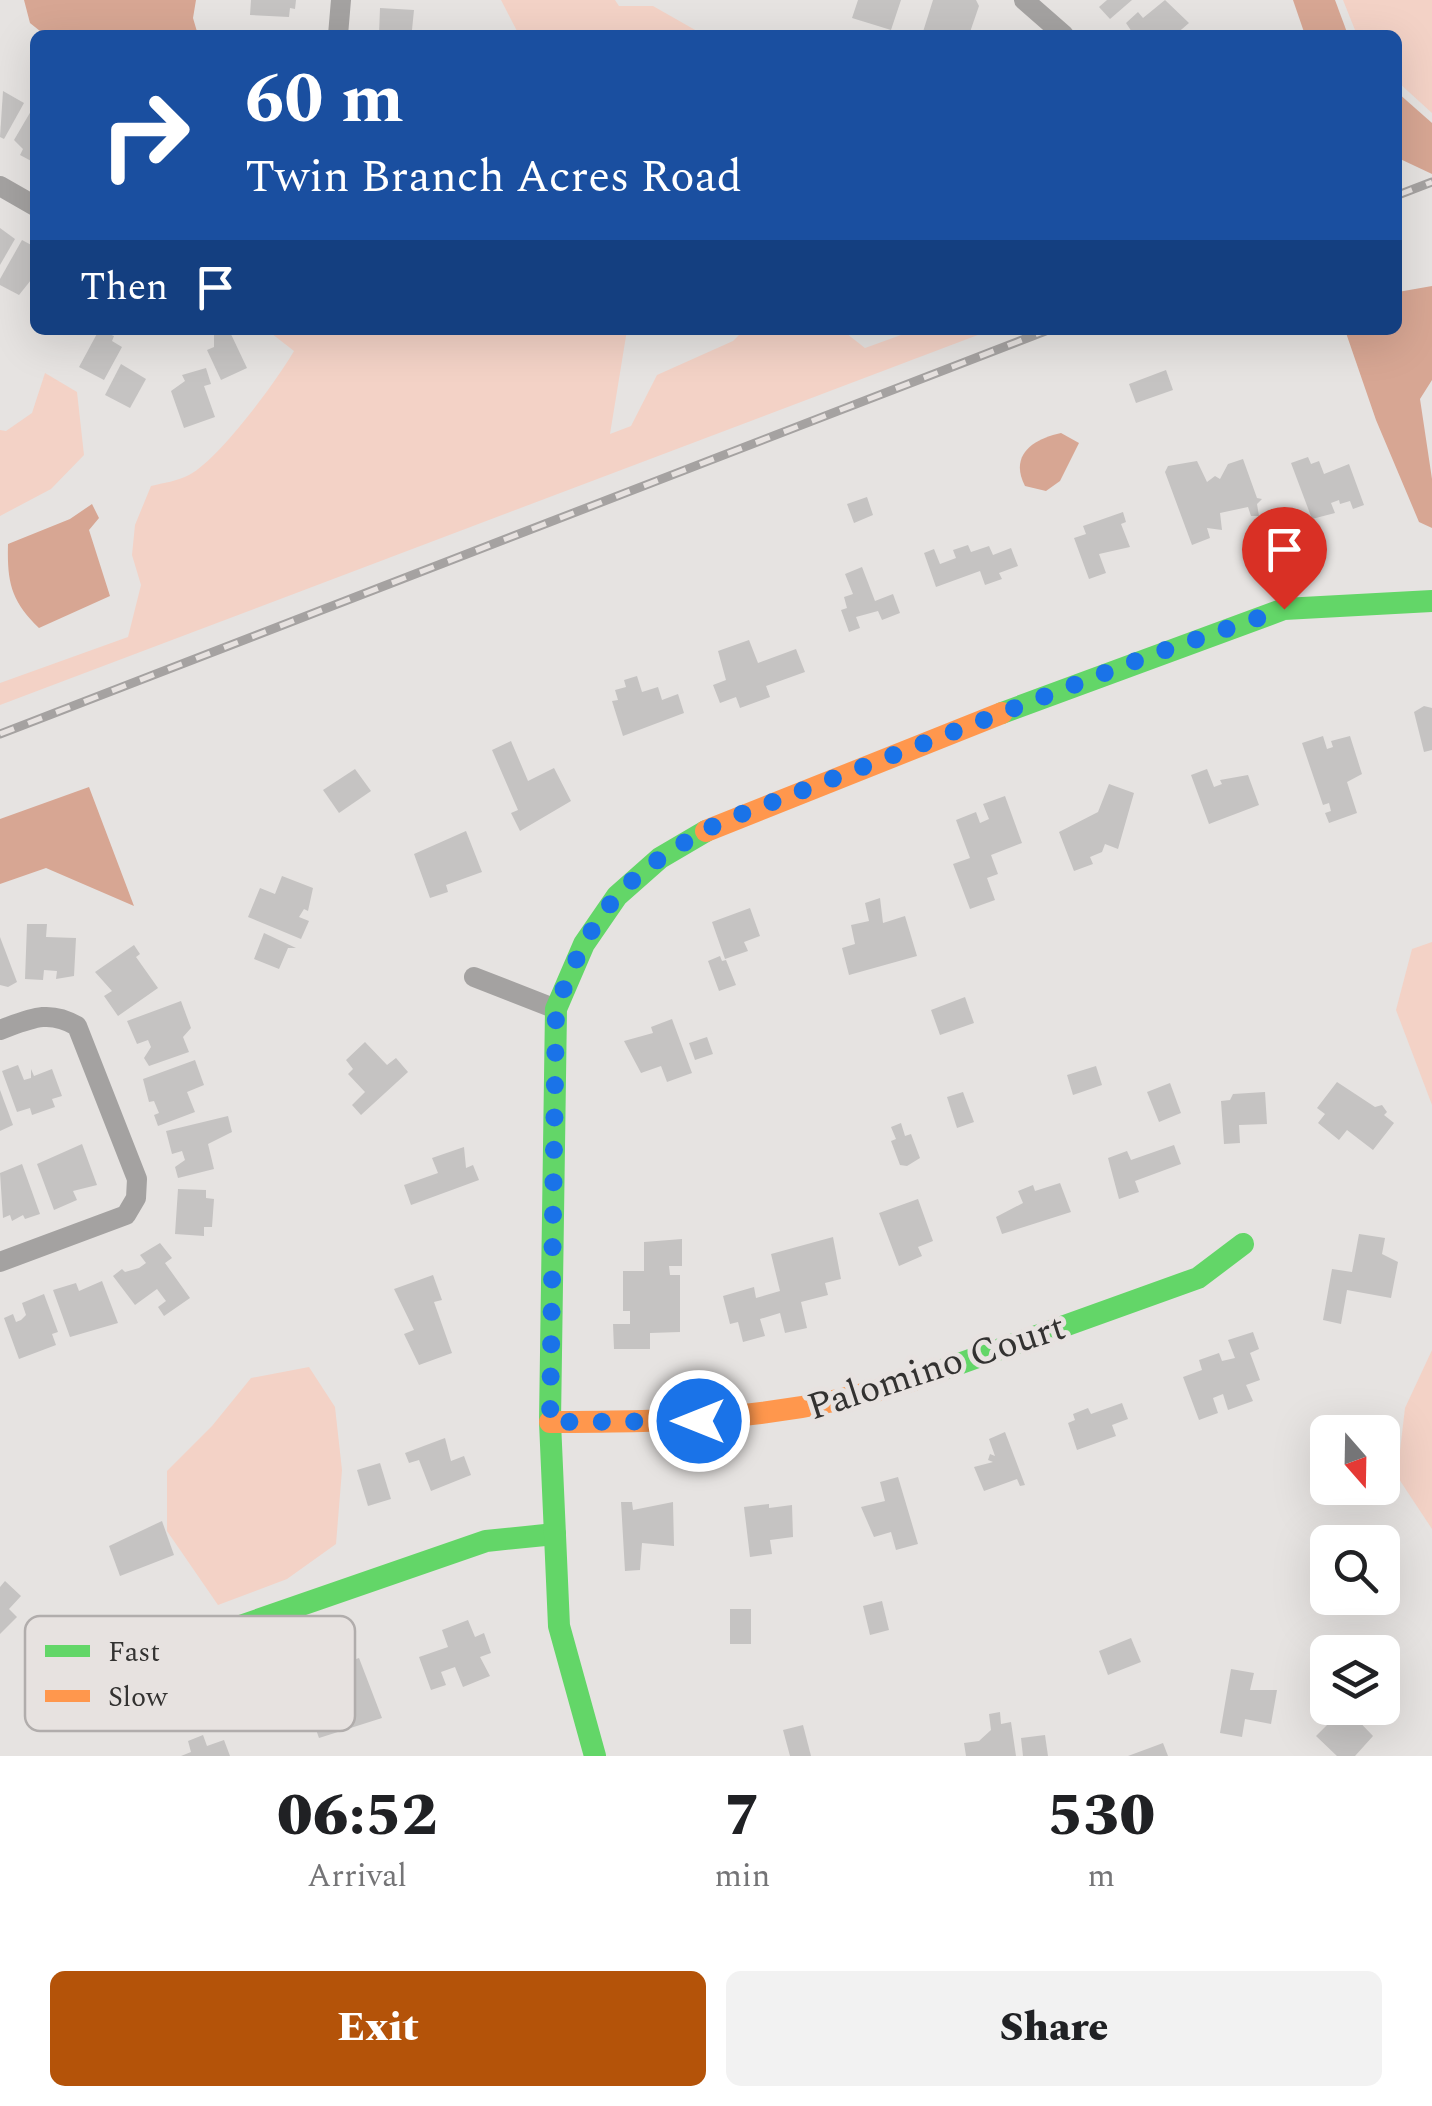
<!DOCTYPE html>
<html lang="en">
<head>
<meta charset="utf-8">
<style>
  body { margin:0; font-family:Spectral,serif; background:#f2f2f2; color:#202124; height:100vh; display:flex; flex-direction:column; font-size:38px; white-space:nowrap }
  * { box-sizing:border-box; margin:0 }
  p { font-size:32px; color:#757577 }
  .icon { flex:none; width:55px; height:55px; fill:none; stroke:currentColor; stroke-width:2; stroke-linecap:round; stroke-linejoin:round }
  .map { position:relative; height:1756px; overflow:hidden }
  .drawer { display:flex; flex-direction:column; background:#fff; flex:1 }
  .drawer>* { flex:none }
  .banner { position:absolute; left:30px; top:30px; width:1372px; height:305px; border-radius:15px; box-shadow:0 10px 40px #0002; background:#1a4fa0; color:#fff; overflow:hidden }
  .needle { width:65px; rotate:160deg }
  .controls { position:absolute; left:1310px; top:1415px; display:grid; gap:20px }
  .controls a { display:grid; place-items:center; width:90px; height:90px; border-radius:15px; background:#fff; box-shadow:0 10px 40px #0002; font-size:50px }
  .pin { position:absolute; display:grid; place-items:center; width:85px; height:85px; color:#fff; margin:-102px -42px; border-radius:50% 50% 50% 0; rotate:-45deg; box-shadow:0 0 10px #0007 }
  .pin .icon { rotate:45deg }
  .me { position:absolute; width:110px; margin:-55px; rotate:270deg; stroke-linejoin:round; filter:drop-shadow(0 0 8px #0008) }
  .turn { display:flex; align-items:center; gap:35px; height:210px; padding:0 50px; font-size:45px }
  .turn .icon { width:130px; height:130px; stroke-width:2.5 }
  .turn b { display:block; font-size:70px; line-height:85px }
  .then { display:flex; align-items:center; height:95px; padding:0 50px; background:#0003; gap:20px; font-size:38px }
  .eta { display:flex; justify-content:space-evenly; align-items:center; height:170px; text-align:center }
  .eta b { font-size:60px; font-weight:800; line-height:70px }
  .action { display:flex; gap:20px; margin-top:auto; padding:20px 50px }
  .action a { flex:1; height:115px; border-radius:15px; background:#b45309; color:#fff; font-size:40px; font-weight:800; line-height:115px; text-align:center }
  .action a+a { background:#f2f2f2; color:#202124 }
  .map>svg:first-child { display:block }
</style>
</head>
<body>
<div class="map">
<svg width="1432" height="1756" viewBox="0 0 1432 1756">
  <rect width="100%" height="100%" fill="#e6e3e1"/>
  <g fill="#f3d2c6">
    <polygon points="501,0 615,0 619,6 653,6 704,35 519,35"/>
    <polygon points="1343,0 1432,0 1432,113 1398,82 1398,35 1357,35"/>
    <path d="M 267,330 L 627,330 L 610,434 L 631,426 L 657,375 L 733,341 L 744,330 L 842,330 L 865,348 L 915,330 L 991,330 L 0,705 L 0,683 L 128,637 L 141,585 L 132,555 L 135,525 L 151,486 C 163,483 178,481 189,475 C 219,459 276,382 294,351 Z"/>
    <polygon points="45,373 77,392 84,455 51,489 0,516 0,430 6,431 32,413"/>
    <polygon points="1432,942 1432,1105 1396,1010 1412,949"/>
    <polygon points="1432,1350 1432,1529 1397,1476 1405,1408"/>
    <polygon points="309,1367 335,1407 342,1470 336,1544 287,1579 218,1605 167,1531 167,1471 212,1426 251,1378"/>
  </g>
  <g fill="#d7a693">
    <polygon points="24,0 196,0 193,18 198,35 45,35 30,23"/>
    <polygon points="1293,0 1335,0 1348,35 1305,35"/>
    <polygon points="1398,93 1432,123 1432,174 1398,158"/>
    <polygon points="1432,286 1432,380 1420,399 1432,479 1432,528 1419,522 1376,420 1345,330 1398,330 1398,292"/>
    <path d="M 1061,433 L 1079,443 L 1060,481 L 1046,491 L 1025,486 C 1009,455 1033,439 1061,433 Z"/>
    <path d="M 92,504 L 99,518 L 89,530 L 110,596 L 39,628 C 11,601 7,582 8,544 L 70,519 Z"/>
    <polygon points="89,787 134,906 46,868 0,884 0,819"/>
  </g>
  <g fill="#c5c3c2">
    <polygon points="251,0 296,0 295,9 290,8 289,17 250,15"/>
    <polygon points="858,0 901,0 891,30 852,18"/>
    <polygon points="933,0 976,0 979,6 969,35 922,35"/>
    <polygon points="1107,0 1132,0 1110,19 1099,7"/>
    <polygon points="1165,0 1189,23 1175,35 1134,35 1126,23 1138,12 1143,18"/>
    <polygon points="380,8 414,10 412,30 419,30 419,35 379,35"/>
    <polygon points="3,91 24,103 4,139 0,137"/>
    <polygon points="31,111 35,113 35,163 20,155 23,149 14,140"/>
    <polygon points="0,228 15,239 0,265"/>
    <polygon points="22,240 35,247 35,275 19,295 0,285 0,279"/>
    <polygon points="99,330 114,336 112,341 122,347 104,380 79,367"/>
    <polygon points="229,330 247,368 221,380 207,350 214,347 214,335"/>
    <polygon points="121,364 146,379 130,408 105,395"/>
    <polygon points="206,368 211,384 204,386 215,417 184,428 171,391 185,381 182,375"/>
    <polygon points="1166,370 1173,390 1136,403 1129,384"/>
    <polygon points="1308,457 1311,464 1319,461 1324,474 1349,464 1364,505 1353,509 1350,501 1340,504 1339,500 1331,503 1335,513 1312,519 1291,463"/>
    <polygon points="1243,459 1257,498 1262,499 1257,504 1259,516 1251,516 1248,507 1220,513 1222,530 1207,528 1210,538 1192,545 1165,472 1168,466 1197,461 1207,482 1215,476 1220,479 1228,464"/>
    <polygon points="867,497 873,515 854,523 847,504"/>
    <polygon points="1123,512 1126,522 1121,524 1130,547 1099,554 1106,573 1089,579 1074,538 1086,534 1083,526"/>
    <polygon points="968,545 971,552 989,546 993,555 1011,548 1018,566 999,573 1002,579 985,585 980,571 936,587 924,553 934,549 940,564 956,558 953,550"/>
    <polygon points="862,567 875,601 893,594 900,613 882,620 878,611 856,617 860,628 849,632 841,610 847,608 844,597 853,594 845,574"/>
    <polygon points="749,640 758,663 796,649 805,672 766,686 770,697 740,708 736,697 720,703 713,685 726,680 718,651"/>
    <polygon points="637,676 642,692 658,687 662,700 678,694 684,713 623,736 612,701 618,700 615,690 626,687 624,680"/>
    <polygon points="1424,706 1432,708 1432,750 1424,752 1414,712"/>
    <polygon points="1323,736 1327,749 1333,747 1331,741 1350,736 1362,774 1347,782 1357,813 1329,823 1325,813 1331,811 1329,803 1323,805 1302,743"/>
    <polygon points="511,741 528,781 554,768 571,801 520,831 511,813 518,810 492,750"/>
    <polygon points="355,769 371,791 339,813 323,790"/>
    <polygon points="1207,769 1214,787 1222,784 1220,780 1248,775 1259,805 1209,824 1191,775"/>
    <polygon points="1109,784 1134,793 1118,849 1105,844 1102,852 1090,857 1093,864 1074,871 1059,832 1098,812"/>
    <polygon points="1005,796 1022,843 991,855 998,874 987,878 995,900 970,909 953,864 970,858 956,820 976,812 980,823 989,819 983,804"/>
    <polygon points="466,831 482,872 446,885 448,892 430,898 414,854"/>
    <polygon points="282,876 313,888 308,911 304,909 299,917 309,921 301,939 248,917 260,888 275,894"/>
    <polygon points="880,898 883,923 905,916 917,956 849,975 842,948 855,944 851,925 869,921 865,903"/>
    <polygon points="750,908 760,936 744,942 748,951 725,959 712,922"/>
    <polygon points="27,924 47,924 46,937 76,938 74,976 56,979 57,971 44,970 43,980 25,979"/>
    <polygon points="264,933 296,948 288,948 279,969 254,959"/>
    <polygon points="0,937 17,982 8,987 0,985"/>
    <polygon points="134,945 140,954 136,957 158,988 118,1016 104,996 112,991 95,972"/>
    <polygon points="720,956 722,961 726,960 736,985 719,991 708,961"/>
    <polygon points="965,997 974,1023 940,1035 931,1010"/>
    <polygon points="181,1001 191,1028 183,1037 189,1052 149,1066 144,1058 151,1047 148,1040 137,1044 127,1021"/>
    <polygon points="672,1019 692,1073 667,1082 661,1066 641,1073 624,1041 653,1033 651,1027"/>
    <polygon points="707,1037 713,1054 695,1060 689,1043"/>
    <polygon points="365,1042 387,1065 396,1058 408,1072 361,1115 352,1105 365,1092 348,1074 353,1069 346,1060"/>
    <polygon points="195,1060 204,1085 187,1092 195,1112 158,1126 154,1115 159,1113 154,1101 149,1102 143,1079"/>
    <polygon points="18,1065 24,1080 31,1078 31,1069 34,1076 52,1069 62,1096 52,1099 55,1107 32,1115 30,1108 17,1112 2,1071"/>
    <polygon points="1096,1066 1102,1085 1073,1095 1067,1075"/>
    <polygon points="1337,1082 1375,1107 1382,1105 1387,1112 1384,1115 1394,1123 1373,1150 1347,1130 1339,1140 1318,1123 1325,1114 1317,1108"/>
    <polygon points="1170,1083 1181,1113 1159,1122 1147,1092"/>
    <polygon points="0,1090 13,1125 0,1131"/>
    <polygon points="963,1092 974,1122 957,1128 947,1097"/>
    <polygon points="1265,1092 1267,1124 1239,1125 1240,1143 1224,1144 1221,1101 1230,1100 1233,1094"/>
    <polygon points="228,1116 232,1132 208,1144 214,1169 178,1178 175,1167 185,1160 182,1151 172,1154 166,1131"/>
    <polygon points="901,1123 905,1136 911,1134 920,1158 907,1166 900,1165 891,1141 896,1139 891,1127"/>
    <polygon points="82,1144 97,1185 73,1191 77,1200 54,1210 37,1164"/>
    <polygon points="1174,1145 1181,1164 1135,1181 1139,1192 1119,1199 1108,1158 1127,1151 1131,1160"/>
    <polygon points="464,1147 466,1168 473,1165 479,1180 411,1205 404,1185 438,1173 432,1158"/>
    <polygon points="22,1164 40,1214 25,1219 23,1215 12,1221 10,1215 3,1218 0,1173"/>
    <polygon points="1060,1183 1071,1212 1002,1234 996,1217 1023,1203 1018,1191 1033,1185 1035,1191"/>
    <polygon points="178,1189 206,1190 206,1198 214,1199 212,1227 204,1227 204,1236 175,1234"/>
    <polygon points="918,1199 933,1241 918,1247 922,1256 899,1266 879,1213"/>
    <polygon points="1359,1234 1385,1238 1382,1254 1398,1262 1391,1298 1347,1290 1341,1324 1323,1320 1332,1269 1352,1272"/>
    <polygon points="833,1237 841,1279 825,1283 828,1295 801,1302 807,1328 785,1333 780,1313 760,1319 765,1336 743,1342 738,1322 730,1324 723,1296 754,1287 756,1298 780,1291 771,1254"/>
    <polygon points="682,1239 682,1266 669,1266 670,1275 680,1275 680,1332 650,1333 650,1349 614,1349 613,1324 630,1324 630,1311 623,1311 623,1271 644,1271 644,1242"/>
    <polygon points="160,1243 172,1258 165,1263 190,1298 164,1316 158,1307 166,1301 157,1289 135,1305 113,1276 122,1269 125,1272 139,1268 146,1263 140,1255"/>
    <polygon points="433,1275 442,1300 434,1302 452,1353 419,1365 404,1334 414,1330 394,1289"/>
    <polygon points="102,1281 118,1323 70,1337 53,1290 76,1283 79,1291"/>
    <polygon points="44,1294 58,1332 52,1334 56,1345 19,1359 4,1318 13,1314 16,1322 21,1320 26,1315 22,1303"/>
    <polygon points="1253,1332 1259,1349 1250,1353 1260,1380 1246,1385 1253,1401 1228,1410 1223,1394 1213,1398 1218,1413 1199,1420 1183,1377 1202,1370 1199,1360 1219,1353 1222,1361 1235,1358 1228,1340"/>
    <polygon points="1122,1403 1128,1419 1112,1425 1116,1436 1077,1450 1068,1423 1075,1420 1073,1414 1088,1408 1091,1414"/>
    <polygon points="1005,1432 1025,1485 1020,1486 1017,1479 984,1491 974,1467 993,1462 988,1460 990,1454 995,1456 989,1439"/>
    <polygon points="445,1438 451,1461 464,1456 471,1475 431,1491 419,1460 409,1463 405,1453"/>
    <polygon points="380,1463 391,1499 368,1506 357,1470"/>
    <polygon points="898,1477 918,1544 896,1550 891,1532 874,1537 861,1507 885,1501 880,1482"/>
    <polygon points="621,1502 632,1502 633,1510 673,1502 674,1546 642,1543 640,1570 625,1571"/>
    <polygon points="769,1504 769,1508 792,1505 793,1537 770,1540 772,1554 750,1557 744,1507"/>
    <polygon points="162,1521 174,1555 120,1576 109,1546"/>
    <polygon points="5,1581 21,1596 9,1609 17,1617 0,1634 0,1587"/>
    <polygon points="882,1601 889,1630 870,1635 863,1606"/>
    <rect x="730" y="1609" width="21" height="35"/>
    <polygon points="468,1620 475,1637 484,1633 491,1653 480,1657 490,1676 463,1687 455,1667 441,1672 446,1685 431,1690 419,1657 448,1647 442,1630"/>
    <polygon points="1131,1638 1141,1662 1108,1675 1099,1651"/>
    <polygon points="359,1658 382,1718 319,1738 314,1724 295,1731 279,1688 295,1682 302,1700 307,1698 303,1687 317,1681 315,1674 331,1669 338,1687 343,1685 336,1666"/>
    <polygon points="1231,1669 1254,1673 1250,1690 1277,1690 1271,1724 1245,1719 1242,1737 1220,1733"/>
    <polygon points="1325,1708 1346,1708 1373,1736 1355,1756 1337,1756 1316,1736 1330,1722 1320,1713"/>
    <polygon points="1000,1712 1001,1724 1011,1722 1016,1756 966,1756 964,1743 979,1741 991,1730 989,1714"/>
    <polygon points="803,1725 811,1756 790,1756 783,1730"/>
    <polygon points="203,1735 207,1746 224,1740 230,1756 181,1756 191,1752 188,1741"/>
    <polygon points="1045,1735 1048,1756 1023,1756 1021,1738"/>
    <polygon points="1163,1743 1168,1756 1128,1756"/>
  </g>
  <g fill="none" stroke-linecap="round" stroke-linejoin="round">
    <g stroke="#a4a2a1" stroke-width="20">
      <polyline points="1024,0 1064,35"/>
      <polyline points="338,35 341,0"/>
      <polyline points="0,186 35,206"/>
      <polyline points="474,977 556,1009"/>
      <path d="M 0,1030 C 30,1019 48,1009 77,1026 L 137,1179 L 136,1198 L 126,1215 L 0,1262"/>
    </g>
    <g stroke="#63d668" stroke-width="22">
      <polyline points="1002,713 1284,609 1432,601"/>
      <polyline points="914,1380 1198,1278 1243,1244"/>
      <polyline points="113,1670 486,1541 555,1534"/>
      <polyline points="595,1756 559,1626 550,1422 556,1009 584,944 617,896 660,858 706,831"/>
    </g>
    <g stroke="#ff974d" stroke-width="22">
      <polyline points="706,831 1002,713"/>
      <path d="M 550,1422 C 685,1421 783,1421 914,1380"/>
    </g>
    <g stroke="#a5a2a1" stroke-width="9">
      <g id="rail">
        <polyline points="1398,195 1432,182"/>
        <polyline points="0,734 1048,330"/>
      </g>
    </g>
    <use href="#rail" stroke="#e7e2e0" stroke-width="5" stroke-dasharray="15" stroke-linecap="butt"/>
  </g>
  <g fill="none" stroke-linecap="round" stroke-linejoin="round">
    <path stroke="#1a73e8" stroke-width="18" stroke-dasharray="0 32.4" d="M 699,1421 L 550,1422 L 556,1009 C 593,908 626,872 721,822 L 1151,655 L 1284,609"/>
  </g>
  <g text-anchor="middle" stroke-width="10" stroke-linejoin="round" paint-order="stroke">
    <g font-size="38" fill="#333231" stroke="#e7e2e0">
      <text transform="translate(936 1366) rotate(-18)" y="13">Palomino Court</text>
    </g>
  </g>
  <rect x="25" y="1616" width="330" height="115" rx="15" fill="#e7e2e0" stroke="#b1adac" stroke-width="2.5"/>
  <rect x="45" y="1645" width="45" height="12" fill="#63d668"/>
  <rect x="45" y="1690" width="45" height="12" fill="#ff974d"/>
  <g font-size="28" fill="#333231">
    <text x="108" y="1661">Fast</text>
    <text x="108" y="1706">Slow</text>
  </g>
</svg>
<div class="controls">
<a><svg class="needle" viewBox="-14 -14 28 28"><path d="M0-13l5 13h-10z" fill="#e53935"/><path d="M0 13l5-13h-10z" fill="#757577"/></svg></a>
<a><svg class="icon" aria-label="search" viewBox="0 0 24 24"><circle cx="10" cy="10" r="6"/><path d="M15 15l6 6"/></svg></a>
<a><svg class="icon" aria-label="layers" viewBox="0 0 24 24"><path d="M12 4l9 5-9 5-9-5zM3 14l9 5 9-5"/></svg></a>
</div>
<div class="pin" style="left:1284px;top:609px;background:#d93025"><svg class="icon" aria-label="arrive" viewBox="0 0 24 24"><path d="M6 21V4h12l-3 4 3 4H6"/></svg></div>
<svg class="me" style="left:699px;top:1421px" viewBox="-20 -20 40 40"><circle r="17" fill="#1a73e8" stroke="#fff" stroke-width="3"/><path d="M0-11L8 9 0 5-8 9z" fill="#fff"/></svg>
<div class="banner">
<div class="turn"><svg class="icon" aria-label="right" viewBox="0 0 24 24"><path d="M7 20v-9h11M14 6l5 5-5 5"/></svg><div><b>60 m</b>Twin Branch Acres Road</div></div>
<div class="then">Then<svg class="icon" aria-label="arrive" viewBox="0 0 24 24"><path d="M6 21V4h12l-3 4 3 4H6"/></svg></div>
</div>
</div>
<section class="drawer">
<div class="eta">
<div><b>06:52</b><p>Arrival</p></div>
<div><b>7</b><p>min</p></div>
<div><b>530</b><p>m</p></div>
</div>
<div class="action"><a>Exit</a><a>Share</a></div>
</section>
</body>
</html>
